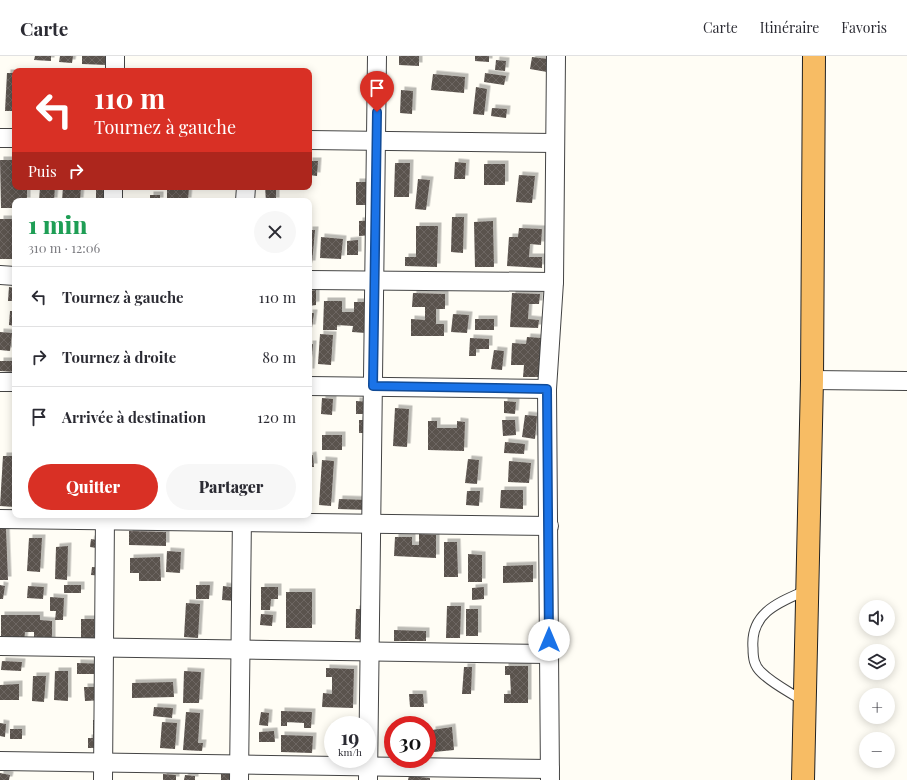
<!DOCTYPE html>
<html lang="fr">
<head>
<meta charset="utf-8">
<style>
  body { margin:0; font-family:"Playfair Display",serif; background:#f7f7f7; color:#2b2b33; height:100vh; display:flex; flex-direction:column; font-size:15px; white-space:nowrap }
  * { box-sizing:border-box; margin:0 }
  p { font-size:13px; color:#7c7c81 }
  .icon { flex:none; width:22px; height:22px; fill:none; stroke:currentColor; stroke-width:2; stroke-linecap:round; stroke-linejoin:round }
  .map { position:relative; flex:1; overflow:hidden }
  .side { position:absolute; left:12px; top:142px; width:300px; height:320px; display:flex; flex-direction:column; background:#fff; border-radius:8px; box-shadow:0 2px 10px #0003 }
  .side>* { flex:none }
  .guide { position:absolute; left:12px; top:12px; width:300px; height:122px; border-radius:8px; box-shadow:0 2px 10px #0003; background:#d93025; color:#fff; overflow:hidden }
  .controls { position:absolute; left:859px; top:544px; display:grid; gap:8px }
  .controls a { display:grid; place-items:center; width:36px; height:36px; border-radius:50%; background:#fff; box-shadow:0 2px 10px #0003; font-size:20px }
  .speed { position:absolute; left:324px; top:660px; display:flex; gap:8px; font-size:20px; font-weight:700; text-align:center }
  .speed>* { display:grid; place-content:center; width:52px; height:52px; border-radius:50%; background:#fff; box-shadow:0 2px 10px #0003; line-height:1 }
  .speed small { font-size:10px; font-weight:400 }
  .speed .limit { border:6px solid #d22; background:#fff; color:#111 }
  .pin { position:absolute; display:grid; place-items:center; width:34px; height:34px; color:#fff; margin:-41px -17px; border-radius:50% 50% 50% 0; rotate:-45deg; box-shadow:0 0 4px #0007 }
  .pin .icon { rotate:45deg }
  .me { position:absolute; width:44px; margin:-22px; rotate:0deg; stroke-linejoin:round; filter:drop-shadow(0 0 3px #0008) }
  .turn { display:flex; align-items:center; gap:14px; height:84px; padding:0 16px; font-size:18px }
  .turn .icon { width:52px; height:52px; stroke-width:2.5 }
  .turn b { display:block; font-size:28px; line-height:34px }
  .then { display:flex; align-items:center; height:38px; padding:0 16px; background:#0003; gap:8px; font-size:15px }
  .round { display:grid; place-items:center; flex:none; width:42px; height:42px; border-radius:21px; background:#f7f7f7 }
  .headline { display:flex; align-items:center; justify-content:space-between; height:68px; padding:0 16px }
  h1 { font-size:24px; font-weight:800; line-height:30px; color:#1e9e55 }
  .primary-button { display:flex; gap:8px; margin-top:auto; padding:8px 16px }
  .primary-button a { flex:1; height:46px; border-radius:24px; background:#d93025; color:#fff; font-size:16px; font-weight:800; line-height:46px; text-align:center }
  .primary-button a+a { background:#f7f7f7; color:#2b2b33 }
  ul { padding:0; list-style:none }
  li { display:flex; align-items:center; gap:12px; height:60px; padding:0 16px; border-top:1px solid #e1e1e2 }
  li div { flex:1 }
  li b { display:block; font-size:15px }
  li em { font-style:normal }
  header { display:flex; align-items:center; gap:24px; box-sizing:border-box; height:56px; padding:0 20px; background:#fff; border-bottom:1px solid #e1e1e2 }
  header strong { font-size:19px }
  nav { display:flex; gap:22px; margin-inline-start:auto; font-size:14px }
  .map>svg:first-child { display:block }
</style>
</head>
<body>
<header>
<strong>Carte</strong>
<nav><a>Carte</a><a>Itinéraire</a><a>Favoris</a></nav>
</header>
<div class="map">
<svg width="907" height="724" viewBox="0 0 907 724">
  <defs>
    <pattern id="building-cross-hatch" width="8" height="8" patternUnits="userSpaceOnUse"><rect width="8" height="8" fill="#5a524d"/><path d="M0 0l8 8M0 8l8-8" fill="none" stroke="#6d6662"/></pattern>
    <filter id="shadow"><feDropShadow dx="3.5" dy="-3.5" stdDeviation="0" flood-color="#0004"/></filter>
  </defs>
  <rect width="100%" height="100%" fill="#fffdf5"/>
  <g fill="url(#building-cross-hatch)" filter="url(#shadow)">
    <polygon points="35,0 51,0 51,5 34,4"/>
    <polygon points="60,0 73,0 72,7 59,6"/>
    <polygon points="82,0 107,0 107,9 82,8"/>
    <polygon points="399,0 419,0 419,10 399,9"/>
    <polygon points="475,0 489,0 489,6 475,5"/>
    <polygon points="532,1 548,3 547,16 530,13"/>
    <polygon points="496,4 506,5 505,15 495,14"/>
    <polygon points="7,17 15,17 15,55 5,55"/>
    <polygon points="485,17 506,20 504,29 484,26"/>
    <polygon points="433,18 465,21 464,37 431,34"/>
    <polygon points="476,31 487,33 484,59 473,58"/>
    <polygon points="401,34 413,35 412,58 400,57"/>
    <polygon points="492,52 507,53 506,62 491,60"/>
    <polygon points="0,104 15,104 15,131 27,131 27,145 15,145 15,152 1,152"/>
    <polygon points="309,105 318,105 317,120 309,119"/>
    <polygon points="455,106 466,107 465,123 454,123"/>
    <polygon points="395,107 410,107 409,141 394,141"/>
    <rect x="484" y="108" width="21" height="21"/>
    <polygon points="519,119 535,120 532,147 516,146"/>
    <polygon points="418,123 430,124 426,154 415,153"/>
    <polygon points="356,126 371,126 370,149 356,149"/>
    <polygon points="40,131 55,131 54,145 39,145"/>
    <polygon points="63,131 81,131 80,145 62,145"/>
    <rect x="96" y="131" width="14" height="14"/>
    <polygon points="167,131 189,131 188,145 167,145"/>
    <polygon points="265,131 276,131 276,145 266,145"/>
    <rect x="150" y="139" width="10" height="6"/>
    <polygon points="452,161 464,161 463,197 451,196"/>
    <rect x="0" y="163" width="15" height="40"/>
    <polygon points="375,164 375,179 359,180 359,165"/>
    <polygon points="493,165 494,211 475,211 474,166"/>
    <polygon points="416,170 438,170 437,211 405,210 405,201 416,201"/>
    <polygon points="519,172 542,173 541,189 530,188 529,201 542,201 542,212 507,210 509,181 518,181"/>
    <polygon points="309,174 315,174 312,208 309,208"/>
    <polygon points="321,181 343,183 341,203 320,202"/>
    <polygon points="358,184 358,199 347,199 347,185"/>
    <polygon points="9,231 15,232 15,245 8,245"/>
    <polygon points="316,234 316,249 309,250 309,235"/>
    <polygon points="413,237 445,238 445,253 436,253 436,268 444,268 444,280 411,280 411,263 425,264 425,251 412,251"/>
    <polygon points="512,237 540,238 539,248 529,248 528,263 539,264 538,272 510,271"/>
    <polygon points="324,245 342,245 342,256 354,256 354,246 367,246 366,277 352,276 353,270 337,269 337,274 323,274"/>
    <polygon points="10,255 15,255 15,270 9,269"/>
    <polygon points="309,257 314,257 312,272 309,272"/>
    <polygon points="453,258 469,259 467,277 451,276"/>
    <rect x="475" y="263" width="19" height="11"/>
    <polygon points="0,276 12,277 10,295 0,294"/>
    <polygon points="320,278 333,279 331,309 318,308"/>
    <polygon points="527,281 542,282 540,321 523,321 524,309 511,309 512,287 526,288"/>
    <polygon points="470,282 489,283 489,293 476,293 476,300 469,300"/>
    <polygon points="309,288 313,288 311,316 309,316"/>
    <polygon points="494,294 504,295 502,314 491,313"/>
    <polygon points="0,305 15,305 15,316 0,315"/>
    <polygon points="322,342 333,343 332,359 321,358"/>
    <polygon points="356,345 371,346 370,358 356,358"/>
    <polygon points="504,345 516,346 515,358 504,357"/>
    <polygon points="395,352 409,353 407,391 393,390"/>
    <polygon points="525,359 537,360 535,383 522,381"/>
    <rect x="359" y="364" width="13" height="13"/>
    <polygon points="502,364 515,364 516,379 503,380"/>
    <polygon points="428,365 437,365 437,372 457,372 457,365 465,366 464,395 428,394"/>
    <rect x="322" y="379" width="20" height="15"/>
    <polygon points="505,386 525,388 524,398 504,397"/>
    <polygon points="313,399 314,411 309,411 309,400"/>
    <polygon points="3,400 15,400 15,451 0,450"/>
    <polygon points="468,403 479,404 477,428 465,427"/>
    <polygon points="322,404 334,405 331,450 319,449"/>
    <polygon points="509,405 531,407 529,427 508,426"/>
    <polygon points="501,434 523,434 523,453 500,452"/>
    <polygon points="467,435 480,435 479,450 466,449"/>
    <polygon points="339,443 369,444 369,454 338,453"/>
    <polygon points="0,473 6,473 8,524 0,524"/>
    <polygon points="129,475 166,476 166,490 129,489"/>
    <polygon points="419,478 436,479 436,502 394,500 395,481 412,481 412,489 419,489"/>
    <polygon points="29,482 42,482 40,516 27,515"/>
    <polygon points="91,483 104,485 103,493 90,491"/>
    <polygon points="444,486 457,486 458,521 444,521"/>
    <polygon points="68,490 67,524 55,523 56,491"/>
    <polygon points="167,495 181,496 180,517 166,516"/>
    <polygon points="468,498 482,499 482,526 468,526"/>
    <polygon points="160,501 161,525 139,525 139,517 130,517 130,502"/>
    <polygon points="533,509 533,526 503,527 503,510"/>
    <polygon points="92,511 106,512 105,520 91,519"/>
    <polygon points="0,529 5,530 3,543 0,543"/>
    <rect x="64" y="529" width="17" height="8"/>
    <polygon points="196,529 210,529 209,543 196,543"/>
    <polygon points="28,530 44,531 43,543 27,542"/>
    <polygon points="223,530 237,532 236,545 222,544"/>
    <polygon points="261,531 278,531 278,543 271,543 270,554 261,554"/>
    <polygon points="484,531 484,543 472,544 472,532"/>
    <rect x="286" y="536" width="26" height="36"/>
    <polygon points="50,541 64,542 63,564 55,564 56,555 50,555"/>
    <polygon points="186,547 200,548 198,582 184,581"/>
    <polygon points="447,550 461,550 460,582 446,582"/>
    <polygon points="356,553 369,553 368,584 355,583"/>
    <rect x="466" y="553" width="12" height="27"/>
    <polygon points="261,558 273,559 272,570 260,569"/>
    <polygon points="1,559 40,559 40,564 52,565 52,586 34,586 34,576 25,576 24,586 1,585"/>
    <rect x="81" y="563" width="13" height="19"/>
    <polygon points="394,574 426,575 426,585 394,585"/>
    <polygon points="2,605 22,606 21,615 1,614"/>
    <polygon points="77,607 107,608 107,618 77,618"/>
    <polygon points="505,610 528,610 528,647 504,647 504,638 511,638 510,619 505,619"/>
    <polygon points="464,611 472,611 471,638 462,638"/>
    <polygon points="326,612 354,613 353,652 322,651 323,637 332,638 332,621 326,621"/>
    <polygon points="55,615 68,615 68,645 54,644"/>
    <polygon points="184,615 201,616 199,647 183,647"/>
    <polygon points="33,620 46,620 44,646 32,645"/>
    <polygon points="173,626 174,641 132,642 132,627"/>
    <polygon points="19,628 19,644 0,644 0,629"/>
    <polygon points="84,631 104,631 105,644 85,645"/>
    <polygon points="409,638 423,638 424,651 410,651"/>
    <polygon points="154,651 173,652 172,662 153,660"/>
    <polygon points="281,655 312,656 311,672 304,672 304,667 287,666 287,670 281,670"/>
    <polygon points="186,656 200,657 198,687 203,687 202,695 183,694"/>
    <polygon points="261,656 269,657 268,670 259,669"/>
    <polygon points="93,664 105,664 105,692 88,692 88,682 93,682"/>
    <polygon points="162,666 177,667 175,693 160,692"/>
    <polygon points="0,667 6,668 5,681 0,680"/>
    <polygon points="452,671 454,694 434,696 432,674"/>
    <rect x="10" y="673" width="12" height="10"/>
    <polygon points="274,675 275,686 259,686 259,676"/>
    <polygon points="281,679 313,680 312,697 281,696"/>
    <polygon points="0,717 10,719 9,724 0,724"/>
    <polygon points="163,718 176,719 176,724 163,724"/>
    <rect x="221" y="718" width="15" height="6"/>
    <polygon points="185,719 195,720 195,724 184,724"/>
    <polygon points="409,720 430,722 430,724 408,724"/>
  </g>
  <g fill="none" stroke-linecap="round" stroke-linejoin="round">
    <g stroke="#444" stroke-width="11">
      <path id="service" d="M 803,645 C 790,636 773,628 762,617 C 754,610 753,602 753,592 C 750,556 780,546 807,534"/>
    </g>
    <g stroke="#444" stroke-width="20">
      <g id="minor">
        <polyline points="115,15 115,0"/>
        <polyline points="0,82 15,82"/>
        <polyline points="309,84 555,87"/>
        <polyline points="113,145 113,131"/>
        <polyline points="245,145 246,131"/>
        <polyline points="0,219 15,220"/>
        <polyline points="309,224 554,226"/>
        <polyline points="812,324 907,325"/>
        <polyline points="0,326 15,326"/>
        <polyline points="309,330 547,333"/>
        <polyline points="0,463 549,470"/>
        <polyline points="0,590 549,598"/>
        <polyline points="0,705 550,713"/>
        <polyline points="103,724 105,459"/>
        <polyline points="239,724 242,459"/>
        <polyline points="368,724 377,0"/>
        <polyline points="550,724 547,333 554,226 556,0"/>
      </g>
    </g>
    <g stroke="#222" stroke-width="24">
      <polyline id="trunk" points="803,724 812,324 814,0"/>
    </g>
    <use href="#service" stroke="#fff" stroke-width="9"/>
    <use href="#minor" stroke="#fff" stroke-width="18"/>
    <use href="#trunk" stroke="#f7bc64" stroke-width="22"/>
  </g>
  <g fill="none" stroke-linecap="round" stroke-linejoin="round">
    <g stroke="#114b97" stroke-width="10">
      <polyline id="route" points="377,56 373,330 547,333 549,584"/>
    </g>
    <use href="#route" stroke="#1a73e8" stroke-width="7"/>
  </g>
</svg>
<div class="controls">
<a><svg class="icon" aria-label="sound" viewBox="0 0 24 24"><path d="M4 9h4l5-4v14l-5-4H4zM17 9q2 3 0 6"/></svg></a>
<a><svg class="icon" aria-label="layers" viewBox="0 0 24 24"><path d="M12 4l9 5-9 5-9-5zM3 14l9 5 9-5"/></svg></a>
<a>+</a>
<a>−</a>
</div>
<div class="speed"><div>19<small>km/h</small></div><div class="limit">30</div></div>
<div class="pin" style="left:377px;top:56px;background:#d93025"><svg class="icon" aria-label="arrive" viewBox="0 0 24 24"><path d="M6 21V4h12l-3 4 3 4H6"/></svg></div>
<svg class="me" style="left:549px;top:584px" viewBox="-20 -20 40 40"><circle r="19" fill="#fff"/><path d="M0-13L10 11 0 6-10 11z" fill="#1a73e8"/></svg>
<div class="guide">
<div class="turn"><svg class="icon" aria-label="left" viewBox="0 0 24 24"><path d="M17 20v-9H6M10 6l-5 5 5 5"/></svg><div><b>110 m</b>Tournez à gauche</div></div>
<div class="then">Puis<svg class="icon" aria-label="right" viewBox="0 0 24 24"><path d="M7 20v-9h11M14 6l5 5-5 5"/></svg></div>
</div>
<section class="side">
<div class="headline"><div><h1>1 min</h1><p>310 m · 12:06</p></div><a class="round"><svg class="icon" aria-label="close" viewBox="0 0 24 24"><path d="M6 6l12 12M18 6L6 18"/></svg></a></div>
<ul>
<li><svg class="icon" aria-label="left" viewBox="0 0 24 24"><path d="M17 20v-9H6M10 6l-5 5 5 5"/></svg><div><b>Tournez à gauche</b></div><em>110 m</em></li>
<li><svg class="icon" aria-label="right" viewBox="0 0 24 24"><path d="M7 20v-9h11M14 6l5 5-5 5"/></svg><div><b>Tournez à droite</b></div><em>80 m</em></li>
<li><svg class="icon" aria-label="arrive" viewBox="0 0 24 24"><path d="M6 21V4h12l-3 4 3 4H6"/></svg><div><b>Arrivée à destination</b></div><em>120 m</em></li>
</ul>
<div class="primary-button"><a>Quitter</a><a>Partager</a></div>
</section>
</div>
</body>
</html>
